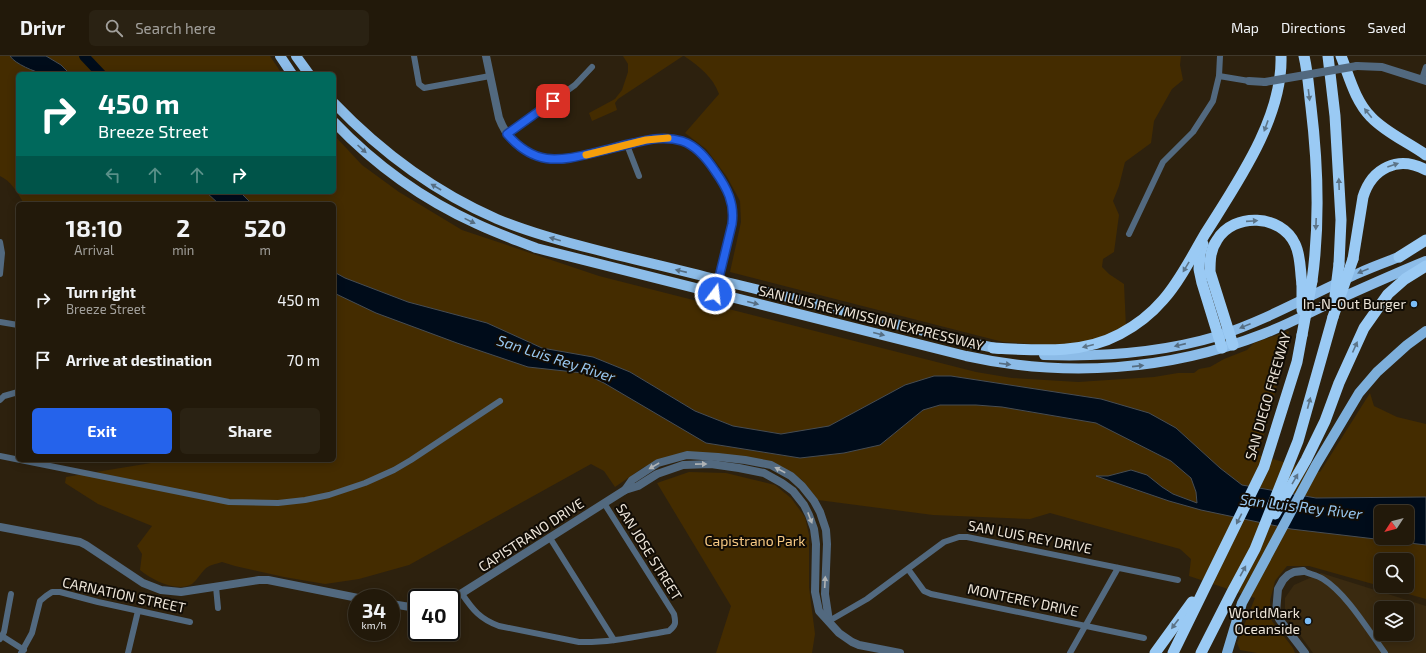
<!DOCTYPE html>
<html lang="en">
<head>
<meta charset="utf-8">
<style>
  body { margin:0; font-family:"Exo 2",sans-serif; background:#2a2213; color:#f1f3f6; height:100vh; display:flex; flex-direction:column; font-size:15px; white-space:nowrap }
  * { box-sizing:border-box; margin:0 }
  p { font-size:13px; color:#a2a09c }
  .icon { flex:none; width:22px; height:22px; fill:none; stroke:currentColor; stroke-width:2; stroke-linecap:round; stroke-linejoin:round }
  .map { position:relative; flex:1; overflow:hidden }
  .panel { position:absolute; left:16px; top:146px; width:320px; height:260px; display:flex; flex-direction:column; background:#22190a; border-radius:6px; box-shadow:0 2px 10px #0003,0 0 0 1px #3f382b }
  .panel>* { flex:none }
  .top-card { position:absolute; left:16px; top:16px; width:320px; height:122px; border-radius:6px; box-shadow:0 2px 10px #0003,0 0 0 1px #3f382b; background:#00695c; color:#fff; overflow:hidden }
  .needle { width:26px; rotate:234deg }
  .buttons { position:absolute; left:1374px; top:449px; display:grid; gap:8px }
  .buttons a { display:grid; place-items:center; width:40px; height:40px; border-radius:6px; background:#22190a; box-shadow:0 2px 10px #0003,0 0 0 1px #3f382b; font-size:20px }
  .speed { position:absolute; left:348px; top:533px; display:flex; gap:8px; font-size:20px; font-weight:700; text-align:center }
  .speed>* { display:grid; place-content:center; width:52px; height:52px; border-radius:50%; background:#22190a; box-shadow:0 2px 10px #0003,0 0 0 1px #3f382b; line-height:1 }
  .speed small { font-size:10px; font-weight:400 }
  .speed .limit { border:2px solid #111; border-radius:6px; background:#fff; color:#111 }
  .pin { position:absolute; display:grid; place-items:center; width:34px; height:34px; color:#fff; margin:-17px; border-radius:8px; box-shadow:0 2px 6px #0006 }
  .me { position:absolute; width:44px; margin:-22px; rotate:15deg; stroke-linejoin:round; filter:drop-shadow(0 0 3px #0008) }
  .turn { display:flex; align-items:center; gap:14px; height:84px; padding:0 16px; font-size:18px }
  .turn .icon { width:52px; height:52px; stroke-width:2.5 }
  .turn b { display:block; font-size:28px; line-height:34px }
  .lanes { display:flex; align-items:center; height:38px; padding:0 16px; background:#0003; justify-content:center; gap:20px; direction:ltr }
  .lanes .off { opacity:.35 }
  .eta { display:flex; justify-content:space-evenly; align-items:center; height:68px; text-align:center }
  .eta b { font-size:24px; font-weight:700; line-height:28px }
  .cta { display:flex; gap:8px; margin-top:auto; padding:8px 16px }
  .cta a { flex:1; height:46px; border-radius:6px; background:#2563eb; color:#fff; font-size:16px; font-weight:700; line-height:46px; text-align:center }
  .cta a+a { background:#2a2213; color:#f1f3f6 }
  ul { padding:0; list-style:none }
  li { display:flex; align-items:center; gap:12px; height:60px; padding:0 16px }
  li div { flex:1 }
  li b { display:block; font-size:15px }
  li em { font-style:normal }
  header { display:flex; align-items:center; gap:24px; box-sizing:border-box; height:56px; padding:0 20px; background:#22190a; border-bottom:1px solid #3f382b }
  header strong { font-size:19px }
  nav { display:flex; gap:22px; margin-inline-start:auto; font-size:14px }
  .search { width:280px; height:36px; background:#2a2213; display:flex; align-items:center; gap:10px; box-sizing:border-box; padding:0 14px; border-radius:6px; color:#a2a09c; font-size:15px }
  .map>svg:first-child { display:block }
</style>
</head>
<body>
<header>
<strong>Drivr</strong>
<div class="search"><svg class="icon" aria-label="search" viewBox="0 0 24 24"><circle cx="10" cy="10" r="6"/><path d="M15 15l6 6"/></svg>Search here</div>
<nav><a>Map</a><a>Directions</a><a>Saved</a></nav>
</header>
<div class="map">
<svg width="1426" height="597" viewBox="0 0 1426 597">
  <rect width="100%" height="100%" fill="#2d210e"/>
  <path fill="#3a2a10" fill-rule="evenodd" d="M 1321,517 L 1426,550 L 1426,597 L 1313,597 L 1285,558 L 1285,542 L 1294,529 ZM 1381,552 L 1407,552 L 1407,578 L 1381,578 Z"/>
  <g fill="#442c00" fill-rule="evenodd">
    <path d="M 0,0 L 10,0 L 12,3 L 44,18 L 18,18 L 18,136 L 206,136 L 219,148 L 38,148 L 23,146 C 17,136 11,125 0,120 Z"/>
    <polygon points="46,0 270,0 282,18 70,18 61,9"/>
    <polygon points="623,0 683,0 618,43 615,47 617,54 592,65 589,57 615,43 622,34 628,16 628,8"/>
    <path d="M 684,0 L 1181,0 L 1180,9 L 1183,24 L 1172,33 L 1154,65 L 1151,87 L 1125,106 L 1119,130 L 1113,145 L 1119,159 L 1114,196 L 1103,203 L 1102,211 L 1109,218 L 1124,228 L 1126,271 L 1087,288 L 1046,289 L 1003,286 L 730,216 L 741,166 L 740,145 L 727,121 L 706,93 L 685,77 L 719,38 C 713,21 699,10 684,0 Z"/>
    <path d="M 334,79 L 362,109 L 399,136 L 462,174 L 599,220 L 976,316 L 1012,322 L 1078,326 L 1154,321 L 1178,317 L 1194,317 L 1199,313 L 1210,311 L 1224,303 L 1247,294 L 1254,287 L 1289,275 C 1280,317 1271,358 1258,399 L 1320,416 L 1370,337 L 1374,350 L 1397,361 L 1426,368 L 1426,441 L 1316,442 L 1242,429 L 1220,412 L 1176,372 L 1101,343 L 951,320 L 934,320 L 905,329 L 829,370 L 781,378 L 733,370 L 695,355 L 630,316 L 593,301 L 542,292 L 487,267 L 408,246 L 345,222 L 334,216 L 334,148 L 252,148 L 240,136 L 334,136 Z"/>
    <path d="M 334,237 L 376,257 L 528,311 L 583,317 L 604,327 L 706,387 L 800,402 L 844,397 L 880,389 L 923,354 L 940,349 L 976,349 L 1002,351 L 1096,367 L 1171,405 L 1191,422 L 1196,436 L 1197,447 L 1173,438 L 1162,431 L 1147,419 L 1131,414 L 1108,420 L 1097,421 L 1169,445 L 1378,482 L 1426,489 L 1426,543 L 1309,510 L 1287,510 L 1275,525 L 1270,545 L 1272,565 L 1293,592 L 1295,597 L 1257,597 L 1240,594 L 1237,587 L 1255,542 L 1189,520 L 1191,503 L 1180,493 L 1050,457 L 1030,463 L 933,459 L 818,444 L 801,423 L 766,406 L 684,396 L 644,411 L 615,431 L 604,415 L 591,408 L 409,509 L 359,523 L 325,528 L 284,521 L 235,510 L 222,506 C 216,508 209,509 205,513 C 200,518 197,524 192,528 C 178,537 152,524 140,514 L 142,498 L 137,490 L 152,470 L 98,448 L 65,427 L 66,421 L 169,404 L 334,404 ZM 1381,504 L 1407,504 L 1407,530 L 1381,530 Z"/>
    <polygon points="689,416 726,417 775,429 791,442 805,461 809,479 809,531 815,578 812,597 716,597 731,550 657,427"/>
  </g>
  <g fill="#000c1a" stroke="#474d53" fill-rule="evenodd">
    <path d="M 10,0 L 46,0 L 61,9 L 70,18 C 62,18 52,20 44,18 C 35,16 15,8 10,0 Z"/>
    <polygon points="206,136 240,136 252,148 219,148"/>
    <path d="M 334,216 L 345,222 L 408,246 L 487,267 L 542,292 L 593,301 L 630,316 L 695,355 L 733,370 L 781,378 L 829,370 L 905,329 L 934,320 L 951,320 L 1101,343 L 1149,357 L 1176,372 L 1220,412 L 1242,429 L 1316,442 L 1426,441 L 1426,489 L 1291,473 L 1201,454 L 1169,445 L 1096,420 L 1108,420 L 1131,414 L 1147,419 L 1162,431 L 1173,438 L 1197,447 L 1196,436 L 1191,422 L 1171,405 L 1096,367 L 1002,351 L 976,349 L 940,349 L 923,354 L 880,389 L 844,397 L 800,402 L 706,387 L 604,327 L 583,317 L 528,311 L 457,287 L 376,257 L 334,237 ZM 1381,456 L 1407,456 L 1407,482 L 1381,482 Z"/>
  </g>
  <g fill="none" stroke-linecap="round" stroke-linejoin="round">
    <polyline stroke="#000c1a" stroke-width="10" points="84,0 101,18"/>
    <g stroke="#52697f" stroke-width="6">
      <polyline points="414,0 419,28 424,32 490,20"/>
      <polyline points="1219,20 1249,25"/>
      <polyline points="1422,23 1426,11"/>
      <polyline points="507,78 575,29 592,11"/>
      <polyline points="627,89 639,120"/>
      <polyline points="1129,178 1163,106 1193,76 1213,45 1219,20 1220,0"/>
      <polyline points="0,186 2,197 0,218"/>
      <polyline points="0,266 18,269"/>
      <polyline points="0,344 4,340 18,336"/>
      <polyline points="0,400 229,446 278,447 305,444 329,439 365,427 394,414 411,404 500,345"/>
      <polyline points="550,482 614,584"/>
      <polyline points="908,513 924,535 931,538 1144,582"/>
      <path d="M 1303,515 C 1309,518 1317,519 1323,523 C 1347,538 1368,574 1385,597"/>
      <polyline points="216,531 218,552"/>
      <path d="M 462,538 C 473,554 480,563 499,570 L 579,586 C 609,587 639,580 669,575 C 676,569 676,567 674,558 L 604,447"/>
      <polyline points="829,565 867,543 944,486 959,481 967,481 1178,524"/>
      <polyline points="2,580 24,594"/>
      <polyline points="0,583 4,576 11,538"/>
      <polyline points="21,597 32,577 40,545 46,540 52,536 60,536 98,546 190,566"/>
      <polyline points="128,597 138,555"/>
      <polyline points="1070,597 1118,512"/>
    </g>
    <g stroke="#52697f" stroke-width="8">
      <path d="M 486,0 L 499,62 C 505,78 515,90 530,97 C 539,101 547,104 557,104 C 567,104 577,101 587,98 C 602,95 618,91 634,87 C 650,83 666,80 682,85 C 697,90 707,103 715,115 C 727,132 735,147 732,168 L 715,238"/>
      <polyline points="1357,10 1382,11 1426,25"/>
      <polyline points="1249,25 1265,26"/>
      <polyline points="625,434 632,424 658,407 687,399 718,401 745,404 771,409 791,420 802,430 814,445 820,456 826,474 827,488 825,538 829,565"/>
      <polyline points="0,471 80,486 86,489 143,527 161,534 181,536 259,524 268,524 358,542"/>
      <polyline points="1303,515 1294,516 1288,519 1283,524 1278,533 1276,556 1279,563 1305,597"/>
      <polyline points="451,544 625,434 638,430 657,418 683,409 711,408 739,412 764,417 782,427 793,435 804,449 809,459 814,473 816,488 815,536 819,555 839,577 852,586 859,589 900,597"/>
      <polyline points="391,548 417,552"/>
    </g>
    <polyline stroke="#7dafdb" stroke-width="10" points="1227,597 1242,547 1316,409 1359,337 1377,316 1407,289 1426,275"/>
    <g stroke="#8cbce8" stroke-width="10">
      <polyline points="280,0 292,18"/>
      <polyline points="296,0 309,18"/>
      <path d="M 334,47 C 381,96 435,136 497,163 C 528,176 561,185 593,193 C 635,204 677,213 718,224 C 803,244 887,266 971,287 L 1000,293"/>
      <path d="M 334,66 C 375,109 424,144 477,168 C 496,177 516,184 536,192 L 966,300 C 1065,322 1168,315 1263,278 C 1287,269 1309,257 1332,246 C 1363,232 1394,218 1426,205"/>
      <path d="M 1044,299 C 1103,301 1161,297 1218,280 C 1267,264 1312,238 1359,217 C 1372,211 1386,206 1399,201"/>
    </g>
    <g stroke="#9acaf4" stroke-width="11">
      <path d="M 1304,0 C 1308,17 1309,35 1311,51 C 1318,109 1320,167 1312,225"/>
      <polyline points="1328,0 1335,60 1341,164 1339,208"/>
      <path d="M 1341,0 C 1349,20 1355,45 1371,61 C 1386,77 1408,86 1426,99"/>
      <polyline points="1203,188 1200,198 1199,213 1202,227 1222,292"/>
      <polyline points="1399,201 1426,184"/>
      <path d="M 1353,203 L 1363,141 C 1372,112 1398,99 1426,114"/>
      <path d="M 1233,289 L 1210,216 C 1210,205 1210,194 1217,184 C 1234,156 1281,158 1295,188 C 1301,200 1300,215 1302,228"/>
      <path d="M 993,292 C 1036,294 1081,299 1120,278 C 1137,269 1151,258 1163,244 C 1180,225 1192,200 1205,178 C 1237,127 1283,62 1281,0"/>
      <polyline points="1275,458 1306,404 1325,365 1339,327 1364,272 1388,238 1405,223 1426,210"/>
      <polyline points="1155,597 1192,546"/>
      <polyline points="1173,597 1264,411 1297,306 1302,279"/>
      <polyline points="1201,597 1232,536 1255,493 1298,385 1333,261"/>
    </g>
    <polyline stroke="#52697f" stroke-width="8" points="1265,26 1357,10"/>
    <g stroke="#9acaf4" stroke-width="11">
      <polyline points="1302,228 1302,254"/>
      <polyline points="1335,240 1339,208"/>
      <polyline points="1333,261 1353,203"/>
      <polyline points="1302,279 1312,225"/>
    </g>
  </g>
  <defs><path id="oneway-solid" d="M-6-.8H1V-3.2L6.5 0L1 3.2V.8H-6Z"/></defs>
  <g fill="#5c7488">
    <use href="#oneway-solid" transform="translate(1309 39) rotate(83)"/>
    <use href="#oneway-solid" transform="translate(1368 57) rotate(-129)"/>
    <use href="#oneway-solid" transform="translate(1266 70) rotate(110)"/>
    <use href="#oneway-solid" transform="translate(1393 109) rotate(-19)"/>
    <use href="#oneway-solid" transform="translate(1339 128) rotate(-92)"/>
    <use href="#oneway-solid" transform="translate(1252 165) rotate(-4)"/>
    <use href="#oneway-solid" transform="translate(1316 168) rotate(92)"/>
    <use href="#oneway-solid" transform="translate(1186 211) rotate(121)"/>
    <use href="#oneway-solid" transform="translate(1088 290) rotate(166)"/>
    <use href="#oneway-solid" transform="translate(1355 291) rotate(-66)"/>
    <use href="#oneway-solid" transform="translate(1309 347) rotate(-75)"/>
    <use href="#oneway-solid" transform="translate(1295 423) rotate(-60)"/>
    <use href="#oneway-solid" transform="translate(1239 463) rotate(117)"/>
    <use href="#oneway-solid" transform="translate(1243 515) rotate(-61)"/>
    <use href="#oneway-solid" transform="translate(1175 568) rotate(127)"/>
  </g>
  <g fill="#556d82">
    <use href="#oneway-solid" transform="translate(362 93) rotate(42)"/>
    <use href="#oneway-solid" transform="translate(436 131) rotate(-150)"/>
    <use href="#oneway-solid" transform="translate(470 165) rotate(26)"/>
    <use href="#oneway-solid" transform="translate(555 183) rotate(-164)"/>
    <use href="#oneway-solid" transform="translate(681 215) rotate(-167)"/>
    <use href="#oneway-solid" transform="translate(1363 215) rotate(158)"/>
    <use href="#oneway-solid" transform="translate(753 247) rotate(14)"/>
    <use href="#oneway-solid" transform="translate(1245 270) rotate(158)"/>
    <use href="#oneway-solid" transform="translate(879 278) rotate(14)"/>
    <use href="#oneway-solid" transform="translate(1180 289) rotate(167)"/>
    <use href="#oneway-solid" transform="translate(1005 308) rotate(7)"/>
    <use href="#oneway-solid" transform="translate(1138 310) rotate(-6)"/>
  </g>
  <g fill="#afb3b5">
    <use href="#oneway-solid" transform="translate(701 408) rotate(-1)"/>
    <use href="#oneway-solid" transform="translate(654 410) rotate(150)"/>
    <use href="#oneway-solid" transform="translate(780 414) rotate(-152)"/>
    <use href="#oneway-solid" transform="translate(810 462) rotate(69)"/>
    <use href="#oneway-solid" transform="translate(825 526) rotate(-87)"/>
  </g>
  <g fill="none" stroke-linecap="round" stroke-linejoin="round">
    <g stroke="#184099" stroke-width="10">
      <path id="route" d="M 553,45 L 507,78 C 534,109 557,106 593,97 C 606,94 620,90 634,87 C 650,83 666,80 682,85 C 697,90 707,103 715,115 C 727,132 735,147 732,168 L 715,238"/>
    </g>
    <use href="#route" stroke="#2563eb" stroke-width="7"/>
    <polyline stroke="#f59e0b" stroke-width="7" points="586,99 646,84 668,82"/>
  </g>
  <g fill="#7bbef9" stroke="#110c05" stroke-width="1.5">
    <circle cx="1414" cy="248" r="4"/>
    <circle cx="1308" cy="565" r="4"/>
  </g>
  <g text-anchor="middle" stroke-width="4" stroke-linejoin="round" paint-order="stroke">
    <g font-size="14" fill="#ede5d9" stroke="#110c05" text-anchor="end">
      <text x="1406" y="253">In-N-Out Burger</text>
      <text x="1300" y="562">WorldMark<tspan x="1300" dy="16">Oceanside</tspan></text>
    </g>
    <g font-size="14" fill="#ede5d9" stroke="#110c05">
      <text transform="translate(871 262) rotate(14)" y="5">SAN LUIS REY MISSION EXPRESSWAY</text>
      <text transform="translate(1268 340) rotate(-74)" y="5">SAN DIEGO FREEWAY</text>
      <text transform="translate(531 479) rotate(-33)" y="5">CAPISTRANO DRIVE</text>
      <text transform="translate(1030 481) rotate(11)" y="5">SAN LUIS REY DRIVE</text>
      <text transform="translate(649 496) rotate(58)" y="5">SAN JOSE STREET</text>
      <text transform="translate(124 539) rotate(12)" y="5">CARNATION STREET</text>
      <text transform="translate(1023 544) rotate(12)" y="5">MONTEREY DRIVE</text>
    </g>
    <g font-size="14" fill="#f7c983" stroke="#110c05">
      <text x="755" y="490">Capistrano Park</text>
    </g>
    <g font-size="15" font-style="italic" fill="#98c7f0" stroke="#110c05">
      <text transform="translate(556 303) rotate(18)" y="5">San Luis Rey River</text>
      <text transform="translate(1301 451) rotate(7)" y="5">San Luis Rey River</text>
    </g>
  </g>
</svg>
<div class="buttons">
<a><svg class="needle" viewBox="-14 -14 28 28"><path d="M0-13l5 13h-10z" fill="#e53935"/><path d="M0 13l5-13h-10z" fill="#a2a09c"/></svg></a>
<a><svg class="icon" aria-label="search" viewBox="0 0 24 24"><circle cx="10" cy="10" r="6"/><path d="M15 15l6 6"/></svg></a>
<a><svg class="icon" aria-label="layers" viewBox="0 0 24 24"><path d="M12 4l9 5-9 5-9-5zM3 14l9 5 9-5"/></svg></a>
</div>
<div class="speed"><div>34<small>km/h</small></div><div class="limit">40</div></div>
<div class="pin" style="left:553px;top:45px;background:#d93025"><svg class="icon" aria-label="arrive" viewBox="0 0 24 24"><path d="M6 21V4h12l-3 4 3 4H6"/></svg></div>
<svg class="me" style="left:715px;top:238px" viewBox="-20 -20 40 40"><circle r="17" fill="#2563eb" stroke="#fff" stroke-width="3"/><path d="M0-11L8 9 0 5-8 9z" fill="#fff"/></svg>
<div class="top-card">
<div class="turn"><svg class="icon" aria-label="right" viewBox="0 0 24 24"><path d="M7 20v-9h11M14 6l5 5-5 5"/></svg><div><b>450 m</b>Breeze Street</div></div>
<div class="lanes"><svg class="icon off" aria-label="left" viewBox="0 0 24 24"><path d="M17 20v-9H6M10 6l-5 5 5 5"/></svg><svg class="icon off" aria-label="ahead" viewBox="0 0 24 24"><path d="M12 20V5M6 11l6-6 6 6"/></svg><svg class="icon off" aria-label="ahead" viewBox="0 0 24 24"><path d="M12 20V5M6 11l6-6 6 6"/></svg><svg class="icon" aria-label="right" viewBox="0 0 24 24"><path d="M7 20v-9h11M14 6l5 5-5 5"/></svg></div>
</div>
<section class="panel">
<div class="eta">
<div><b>18:10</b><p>Arrival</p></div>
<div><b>2</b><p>min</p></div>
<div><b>520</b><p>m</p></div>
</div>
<ul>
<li><svg class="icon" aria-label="right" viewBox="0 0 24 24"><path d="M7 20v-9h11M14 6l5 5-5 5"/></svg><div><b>Turn right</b><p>Breeze Street</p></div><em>450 m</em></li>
<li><svg class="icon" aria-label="arrive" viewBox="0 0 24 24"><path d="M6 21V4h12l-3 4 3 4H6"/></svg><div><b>Arrive at destination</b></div><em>70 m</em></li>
</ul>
<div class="cta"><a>Exit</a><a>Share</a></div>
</section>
</div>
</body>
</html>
